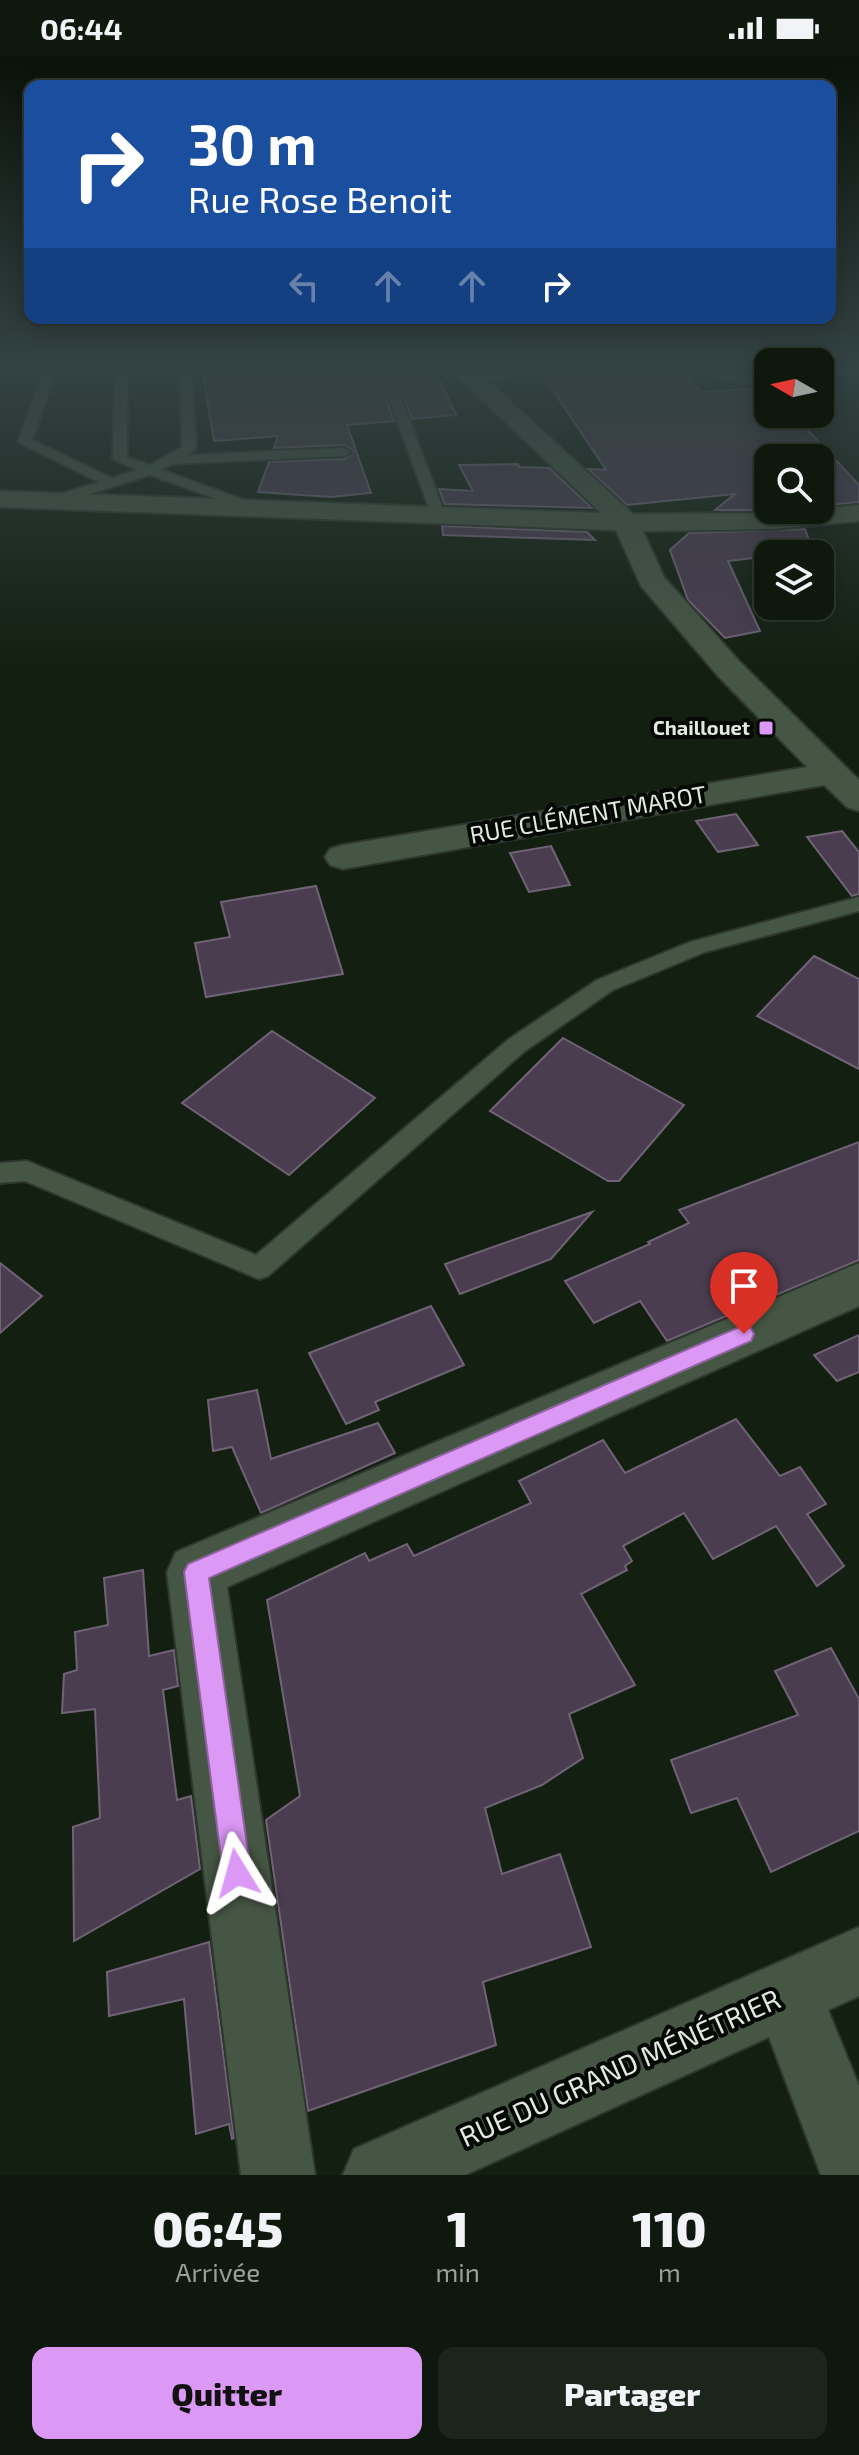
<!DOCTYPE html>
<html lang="fr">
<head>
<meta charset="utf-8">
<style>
  body { margin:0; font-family:"Exo 2",sans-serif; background:#1c251b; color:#f1f3f6; height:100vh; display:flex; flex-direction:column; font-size:30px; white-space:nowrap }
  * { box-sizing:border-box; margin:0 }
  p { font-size:26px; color:#9ba09d }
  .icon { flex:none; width:44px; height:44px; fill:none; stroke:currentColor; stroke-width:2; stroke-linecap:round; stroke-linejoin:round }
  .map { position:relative; height:2119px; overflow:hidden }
  .side { display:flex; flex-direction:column; background:#0e180d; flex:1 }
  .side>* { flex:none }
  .hud { position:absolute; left:24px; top:24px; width:812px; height:244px; border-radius:16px; box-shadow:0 4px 20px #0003,0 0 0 2px #2e372e; background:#1a4fa0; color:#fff; overflow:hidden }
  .needle { width:52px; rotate:279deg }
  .tools { position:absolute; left:754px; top:292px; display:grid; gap:16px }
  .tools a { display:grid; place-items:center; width:80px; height:80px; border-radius:16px; background:#0e180d; box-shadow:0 4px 20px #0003,0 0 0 2px #2e372e; font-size:40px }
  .pin { position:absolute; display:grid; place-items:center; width:68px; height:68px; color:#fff; margin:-82px -34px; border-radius:50% 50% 50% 0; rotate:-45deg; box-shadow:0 0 8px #0007 }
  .pin .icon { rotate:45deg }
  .me { position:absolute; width:88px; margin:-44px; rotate:352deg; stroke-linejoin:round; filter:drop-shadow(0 0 6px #0008) }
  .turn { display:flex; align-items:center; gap:28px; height:168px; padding:0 32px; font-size:36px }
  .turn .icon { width:104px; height:104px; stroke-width:2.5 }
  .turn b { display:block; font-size:56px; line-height:68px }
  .lanes { display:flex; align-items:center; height:76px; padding:0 32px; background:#0003; justify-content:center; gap:40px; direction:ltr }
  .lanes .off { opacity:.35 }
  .eta { display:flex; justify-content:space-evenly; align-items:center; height:136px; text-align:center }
  .eta b { font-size:48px; font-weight:800; line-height:56px }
  .primary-button { display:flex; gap:16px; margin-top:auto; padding:16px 32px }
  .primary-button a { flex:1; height:92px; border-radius:16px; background:#db99f5; color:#111; font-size:32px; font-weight:800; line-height:92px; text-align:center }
  .primary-button a+a { background:#1c251b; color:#f1f3f6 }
  .status { display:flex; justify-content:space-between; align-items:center; height:56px; padding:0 40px; background:#0e180d; direction:ltr }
  .status svg { height:22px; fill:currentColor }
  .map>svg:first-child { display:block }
</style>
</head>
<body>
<div class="status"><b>06:44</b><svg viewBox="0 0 49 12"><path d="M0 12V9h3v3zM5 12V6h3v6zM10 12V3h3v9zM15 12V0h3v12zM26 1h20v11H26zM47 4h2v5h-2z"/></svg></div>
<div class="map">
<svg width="859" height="2119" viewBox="0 0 859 2119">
  <rect width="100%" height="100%" fill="#132011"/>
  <g fill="#4a3d4f" stroke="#706376" stroke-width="2">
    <polygon points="202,312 434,312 456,359 412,363 404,341 393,336 386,343 394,365 347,369 371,437 331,441 258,436 269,406 344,403 354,395 344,389 274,392 278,380 214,385"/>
    <polygon points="680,312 700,336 768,332 768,358 793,358 859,429 859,446 820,450 820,402 768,402 768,454 773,454 715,454 735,438 627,449 588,413 606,414 544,321"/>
    <polygon points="518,408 519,411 549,412 592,452 445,448 439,433 473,435 459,409"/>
    <polygon points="442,470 587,476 595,484 443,479"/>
    <polygon points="805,473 813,495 728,505 760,575 725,582 688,544 670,494 689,477"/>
    <polygon points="736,758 758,789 718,796 696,765"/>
    <polygon points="842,775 859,796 859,838 852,840 807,781"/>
    <polygon points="551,790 570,829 529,836 510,797"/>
    <polygon points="316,830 343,918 206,941 195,887 230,881 221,846"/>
    <polygon points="814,900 859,923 859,1013 757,960"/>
    <polygon points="272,975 375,1042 289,1119 182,1047"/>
    <polygon points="563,982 684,1049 619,1125 608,1125 490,1055"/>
    <polygon points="859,1086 859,1204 667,1285 640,1245 594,1267 565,1225 650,1188 648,1186 689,1167 679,1154"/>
    <polygon points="592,1156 551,1203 460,1238 445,1208"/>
    <polygon points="0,1207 42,1240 0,1277"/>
    <polygon points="431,1250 464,1309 375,1346 379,1354 346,1368 309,1297"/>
    <polygon points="859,1279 859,1316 837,1325 814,1299"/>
    <polygon points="257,1334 271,1403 378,1367 395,1397 261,1457 232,1391 213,1395 208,1344"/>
    <polygon points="736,1363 780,1420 800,1411 826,1448 807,1458 844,1510 817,1530 776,1470 713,1503 684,1457 623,1490 632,1505 625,1510 627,1514 581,1538 635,1629 569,1658 583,1702 542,1729 485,1752 502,1818 560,1798 591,1891 483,1926 496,1989 308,2055 266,1764 300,1740 267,1544 365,1497 369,1505 407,1488 414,1500 531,1447 519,1425 603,1384 625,1417"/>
    <polygon points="143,1514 149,1600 174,1594 178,1630 163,1634 177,1744 191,1740 200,1813 74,1885 73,1771 100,1762 95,1653 62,1657 64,1618 77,1614 75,1576 108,1569 104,1522"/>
    <polygon points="831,1592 859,1643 859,1775 771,1816 737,1742 691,1757 671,1704 798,1659 775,1615"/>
    <polygon points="209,1886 234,2082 232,2083 229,2068 196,2078 184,1943 109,1960 107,1916"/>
  </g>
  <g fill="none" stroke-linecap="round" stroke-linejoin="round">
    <g stroke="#2e372e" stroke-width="4">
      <g id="service">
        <polygon points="45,311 57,311 32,384 112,422 137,414 113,403 115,311 127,311 127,401 150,409 182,391 180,311 192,311 196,393 188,399 344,392 351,396 344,400 172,408 162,414 258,449 258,455 253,456 150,419 58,448 48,448 48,442 99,426 18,386"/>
        <polygon points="565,311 472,327 466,323 504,312"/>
        <path d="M 697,311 L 712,311 L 734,318 L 768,317 L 768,325 C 743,326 717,329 697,311 Z"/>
        <polygon points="859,311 859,318 820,321 820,313"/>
        <polygon points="395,338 401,342 445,458 443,461 438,462 431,458 389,342"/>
        <polygon points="859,841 859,855 705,896 613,934 525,995 268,1220 259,1223 25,1125 0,1127 0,1107 27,1105 256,1199 509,983 597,924 690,886"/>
      </g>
    </g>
    <g stroke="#2e372e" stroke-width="4">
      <g id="minor">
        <polygon points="448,311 473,311 633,458 773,457 859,449 859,465 773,473 643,475 664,521 740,606 859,724 859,755 847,751 824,729 343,813 330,809 325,801 330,793 343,789 807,711 718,620 641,530 616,474 0,451 0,435 601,457"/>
        <polygon points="859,1207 859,1250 227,1531 315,2119 241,2119 167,1516 176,1496"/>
        <polygon points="859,1871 859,1940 828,1954 859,2030 859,2119 821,2119 769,1981 465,2119 343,2119 354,2093"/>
      </g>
    </g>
    <use href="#service" fill="#465644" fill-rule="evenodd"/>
    <use href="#minor" fill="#465644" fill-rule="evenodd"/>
  </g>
  <linearGradient id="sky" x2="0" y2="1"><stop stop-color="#0a1209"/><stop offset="0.51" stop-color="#334243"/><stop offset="1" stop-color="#334243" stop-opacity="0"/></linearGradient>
  <rect width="859" height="608" fill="url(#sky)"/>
  <polygon fill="#db99f5" stroke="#8e639f" stroke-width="2" points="744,1269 751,1272 754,1278 751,1285 209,1522 251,1817 247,1827 237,1831 227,1827 223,1817 184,1516 188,1508"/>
  <rect fill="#db99f5" stroke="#040804" stroke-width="3" x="758" y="664" width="16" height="16" rx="4"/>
  <g text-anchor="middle" stroke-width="8" stroke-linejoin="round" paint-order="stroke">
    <g font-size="20" font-weight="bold" fill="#e1eae0" stroke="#040804" text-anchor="end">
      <text x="750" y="679">Chaillouet</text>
    </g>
    <g font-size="24" fill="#e1eae0" stroke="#040804">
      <text transform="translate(588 759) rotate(-10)" y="8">RUE CLÉMENT MAROT</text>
    </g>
    <g font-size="28" fill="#e1eae0" stroke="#040804">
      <text transform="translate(620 2012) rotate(-24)" y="10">RUE DU GRAND MÉNÉTRIER</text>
    </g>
  </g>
</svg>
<div class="tools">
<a><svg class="needle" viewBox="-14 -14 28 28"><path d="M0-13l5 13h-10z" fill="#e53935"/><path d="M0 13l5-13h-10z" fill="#9ba09d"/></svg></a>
<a><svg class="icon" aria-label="search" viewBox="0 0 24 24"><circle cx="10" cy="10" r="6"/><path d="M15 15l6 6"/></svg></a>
<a><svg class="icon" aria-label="layers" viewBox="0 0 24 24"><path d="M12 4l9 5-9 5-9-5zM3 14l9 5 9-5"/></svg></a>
</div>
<div class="pin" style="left:744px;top:1278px;background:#d93025"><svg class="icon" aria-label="arrive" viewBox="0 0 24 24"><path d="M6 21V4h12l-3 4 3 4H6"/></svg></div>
<svg class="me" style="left:237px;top:1817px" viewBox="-20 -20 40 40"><path d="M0-17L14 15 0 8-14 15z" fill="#db99f5" stroke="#fff" stroke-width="4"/></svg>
<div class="hud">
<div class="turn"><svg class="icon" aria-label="right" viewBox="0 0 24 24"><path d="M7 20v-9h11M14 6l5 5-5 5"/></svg><div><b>30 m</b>Rue Rose Benoit</div></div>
<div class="lanes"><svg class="icon off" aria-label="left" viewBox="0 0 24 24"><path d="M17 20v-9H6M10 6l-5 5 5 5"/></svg><svg class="icon off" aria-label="ahead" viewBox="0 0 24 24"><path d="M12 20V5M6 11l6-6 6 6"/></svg><svg class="icon off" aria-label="ahead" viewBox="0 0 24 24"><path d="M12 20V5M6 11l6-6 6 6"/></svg><svg class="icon" aria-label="right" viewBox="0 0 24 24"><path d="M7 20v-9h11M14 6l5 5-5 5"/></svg></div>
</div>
</div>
<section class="side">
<div class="eta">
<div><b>06:45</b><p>Arrivée</p></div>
<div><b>1</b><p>min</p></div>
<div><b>110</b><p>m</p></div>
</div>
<div class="primary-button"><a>Quitter</a><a>Partager</a></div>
</section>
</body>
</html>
